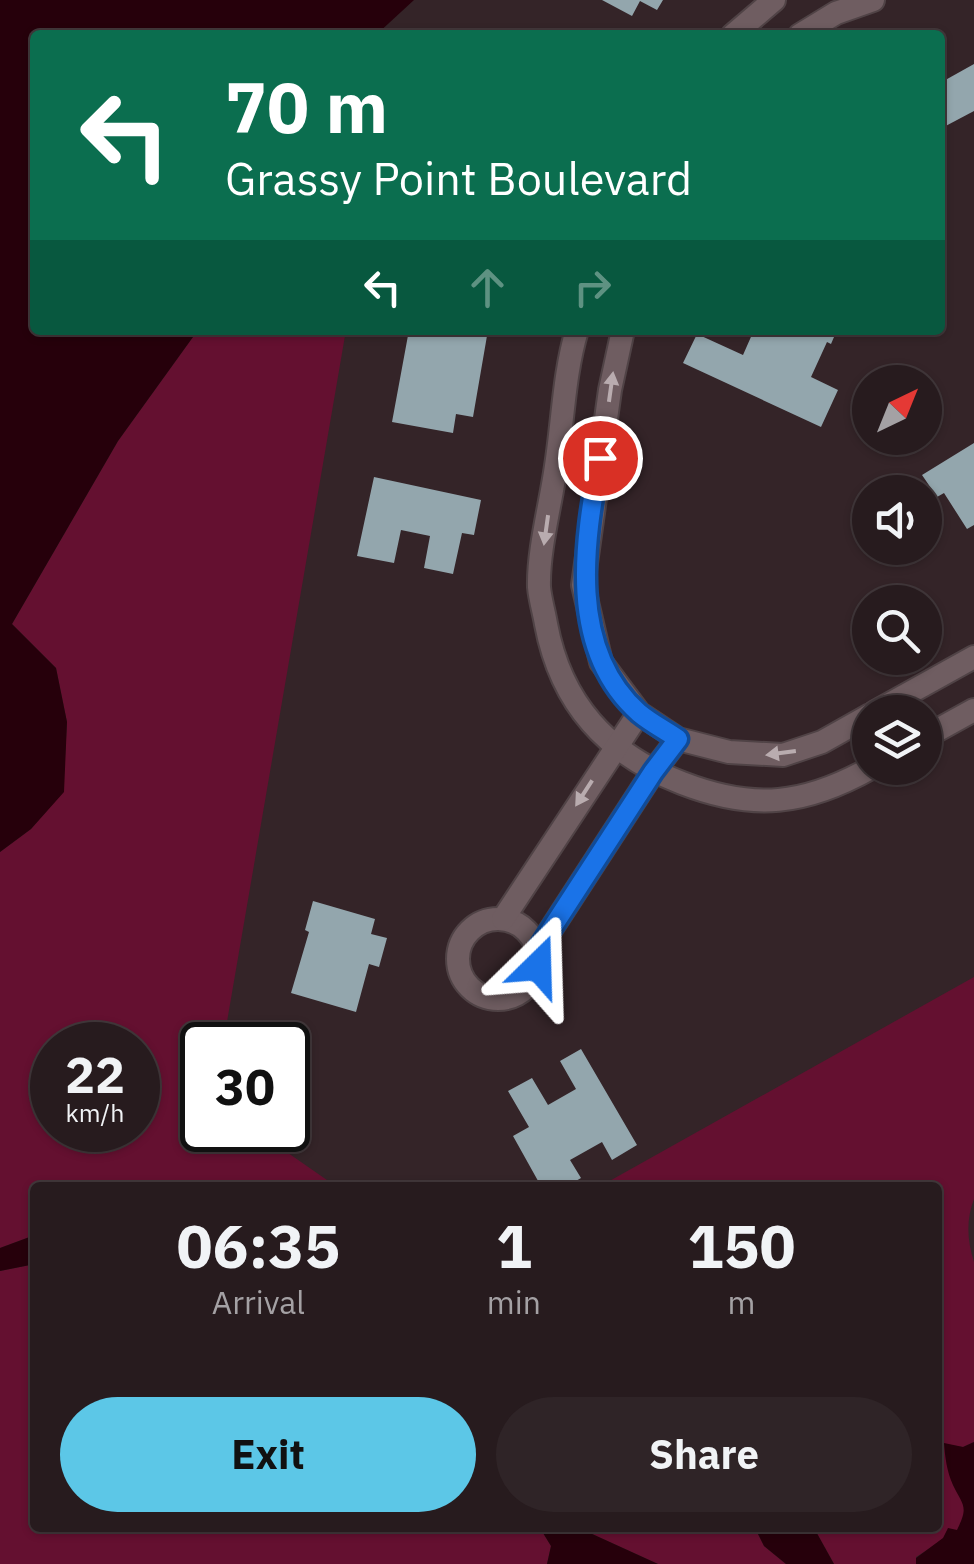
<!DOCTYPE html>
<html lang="en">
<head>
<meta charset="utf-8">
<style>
  body { margin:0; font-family:"IBM Plex Sans",sans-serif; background:#2f2427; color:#f1f3f6; height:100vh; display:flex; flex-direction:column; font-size:38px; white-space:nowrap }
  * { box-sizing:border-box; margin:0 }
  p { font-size:32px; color:#a4a1a4 }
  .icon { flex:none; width:55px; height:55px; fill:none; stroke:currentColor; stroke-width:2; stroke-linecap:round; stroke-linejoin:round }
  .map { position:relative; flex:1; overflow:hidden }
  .drawer { position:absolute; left:30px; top:1182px; width:912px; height:350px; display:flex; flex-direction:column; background:#271b1e; border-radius:10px; box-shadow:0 2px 8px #0004,0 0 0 2px #43393c }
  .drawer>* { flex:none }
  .banner { position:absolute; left:30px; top:30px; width:915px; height:305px; border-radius:10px; box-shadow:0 2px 8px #0004,0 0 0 2px #43393c; background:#0b6e4f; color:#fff; overflow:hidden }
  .needle { width:65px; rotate:43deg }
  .controls { position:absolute; left:852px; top:365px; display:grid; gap:20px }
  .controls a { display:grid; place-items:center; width:90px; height:90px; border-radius:50%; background:#271b1e; box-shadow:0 2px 8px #0004,0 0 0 2px #43393c; font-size:50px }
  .speed { position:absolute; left:30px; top:1022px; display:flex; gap:20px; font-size:50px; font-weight:700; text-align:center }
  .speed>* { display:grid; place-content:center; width:130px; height:130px; border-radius:50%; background:#271b1e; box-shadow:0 2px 8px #0004,0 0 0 2px #43393c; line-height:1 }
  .speed small { font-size:25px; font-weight:400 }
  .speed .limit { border:5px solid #111; border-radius:15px; background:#fff; color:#111 }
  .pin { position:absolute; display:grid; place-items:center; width:85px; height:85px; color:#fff; margin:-42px; border:5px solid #fff; border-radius:50%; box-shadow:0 2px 10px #0007 }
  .me { position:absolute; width:110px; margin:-55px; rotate:22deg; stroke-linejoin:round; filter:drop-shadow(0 0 8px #0008) }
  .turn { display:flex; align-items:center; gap:35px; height:210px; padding:0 30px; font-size:45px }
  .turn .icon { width:130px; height:130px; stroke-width:2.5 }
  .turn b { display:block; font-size:70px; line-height:85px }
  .lanes { display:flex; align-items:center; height:95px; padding:0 30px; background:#0003; justify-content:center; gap:50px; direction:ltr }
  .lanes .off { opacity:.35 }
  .eta { display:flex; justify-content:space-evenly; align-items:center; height:170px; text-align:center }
  .eta b { font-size:60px; font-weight:700; line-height:70px }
  .action { display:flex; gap:20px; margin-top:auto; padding:20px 30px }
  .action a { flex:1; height:115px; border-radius:60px; background:#5cc7e7; color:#111; font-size:40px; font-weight:700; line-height:115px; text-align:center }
  .action a+a { background:#2f2427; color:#f1f3f6 }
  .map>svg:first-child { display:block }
</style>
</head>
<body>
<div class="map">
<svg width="974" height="1564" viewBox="0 0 974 1564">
  <rect width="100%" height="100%" fill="#342428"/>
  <g fill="#641030" fill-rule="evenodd">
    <path d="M 198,330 L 346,330 L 223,1045 L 202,1045 L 202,1130 L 255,1130 L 337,1187 L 200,1187 L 197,1184 L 161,1183 L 155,1187 L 35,1188 L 35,1235 L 0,1248 L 0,852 L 31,829 L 63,792 L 67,722 L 56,668 L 12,624 L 118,441 ZM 52,1045 L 138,1045 L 138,1130 L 52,1130 Z"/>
    <path d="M 974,977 L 974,1199 C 966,1220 967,1240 974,1262 L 974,1442 L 963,1447 L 945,1444 L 953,1485 L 964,1501 L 964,1517 L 957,1531 L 916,1557 L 916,1564 L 834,1564 L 814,1528 L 938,1528 L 938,1188 L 597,1188 Z"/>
    <polygon points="35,1264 35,1528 540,1528 551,1546 547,1564 0,1564 0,1271"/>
    <polygon points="579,1528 755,1528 764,1546 786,1564 658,1564"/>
  </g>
  <g fill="#26000b">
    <polygon points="0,0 414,0 376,35 35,35 35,330 198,330 118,441 12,624 56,668 67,722 64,792 31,829 0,852"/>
    <polygon points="35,1235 35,1264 0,1271 0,1248"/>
    <path d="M 974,1442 L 974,1564 L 916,1564 L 916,1558 L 943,1538 L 948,1528 L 957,1530 C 969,1506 963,1506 953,1485 C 947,1472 945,1457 944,1443 L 963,1447 Z"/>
    <polygon points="540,1528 579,1528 658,1564 547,1564 551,1546"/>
    <polygon points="755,1528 814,1528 834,1564 786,1564 764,1546"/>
  </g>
  <g fill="#93a6ad">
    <polygon points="602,0 663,0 657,10 640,1 632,16"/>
    <polygon points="974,64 974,111 940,129 940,83"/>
    <polygon points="409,330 488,330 473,417 456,414 453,433 392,422"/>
    <polygon points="754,330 837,330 831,344 827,342 811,377 838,390 821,427 683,363 697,334 743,355"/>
    <polygon points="974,443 974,525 967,529 944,493 937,497 922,475"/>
    <polygon points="374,477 481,500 474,535 462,533 453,574 424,568 430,536 401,530 394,563 357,556"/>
    <polygon points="313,901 375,919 371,934 387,938 379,967 369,964 356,1012 291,993 309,932 305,930"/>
    <polygon points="581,1049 637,1145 612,1160 602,1142 570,1160 581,1178 564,1188 542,1188 513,1136 529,1127 508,1091 532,1078 548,1105 576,1089 560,1061"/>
  </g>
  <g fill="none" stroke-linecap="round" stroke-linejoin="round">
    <g stroke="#504346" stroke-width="26">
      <g id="minor">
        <polyline points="733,35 774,0"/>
        <polyline points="800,35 836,13 873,0"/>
        <path d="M 577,330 C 564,373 563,421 556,466 C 551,503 538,550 539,587 C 540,599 544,612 546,624 C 561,704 607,754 682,783 C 754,811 805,805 871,768"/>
        <polyline points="623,330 610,390 583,585 601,662 639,713 678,739 729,752 783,755 822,742 870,715"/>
        <polyline points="875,712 974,657"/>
        <polyline points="925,737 974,710"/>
        <circle cx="498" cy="959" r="40"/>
        <polyline points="503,919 639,713"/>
        <polyline points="537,951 653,772 678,739"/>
      </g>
    </g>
    <use href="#minor" stroke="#6f5d61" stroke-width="22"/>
  </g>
  <defs><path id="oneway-solid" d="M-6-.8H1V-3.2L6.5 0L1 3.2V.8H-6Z" transform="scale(2.5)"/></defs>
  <g fill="#b9acaf">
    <use href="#oneway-solid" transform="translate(611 387) rotate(-82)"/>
    <use href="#oneway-solid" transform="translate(546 530) rotate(98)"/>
    <use href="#oneway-solid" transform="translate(781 753) rotate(172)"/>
    <use href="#oneway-solid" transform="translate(584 793) rotate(123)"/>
  </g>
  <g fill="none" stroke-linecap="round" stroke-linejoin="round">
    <g stroke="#114b97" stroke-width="25">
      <path id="route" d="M 538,966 L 537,951 L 653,772 L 678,739 C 665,730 651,723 639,713 C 567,649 584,542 600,458"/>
    </g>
    <use href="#route" stroke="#1a73e8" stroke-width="18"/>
  </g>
</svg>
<div class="controls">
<a><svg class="needle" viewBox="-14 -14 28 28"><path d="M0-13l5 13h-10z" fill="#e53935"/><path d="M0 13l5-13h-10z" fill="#a4a1a4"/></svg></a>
<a><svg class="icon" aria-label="sound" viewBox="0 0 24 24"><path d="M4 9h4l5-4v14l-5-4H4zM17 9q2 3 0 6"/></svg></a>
<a><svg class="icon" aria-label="search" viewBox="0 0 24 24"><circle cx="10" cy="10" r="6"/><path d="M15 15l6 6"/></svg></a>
<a><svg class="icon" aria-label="layers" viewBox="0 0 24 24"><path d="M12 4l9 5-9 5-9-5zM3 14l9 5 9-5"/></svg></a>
</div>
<div class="speed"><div>22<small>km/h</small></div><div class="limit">30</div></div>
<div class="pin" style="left:600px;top:458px;background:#d93025"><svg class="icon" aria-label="arrive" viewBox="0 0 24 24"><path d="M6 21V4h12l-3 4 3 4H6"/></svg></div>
<svg class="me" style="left:538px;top:966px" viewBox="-20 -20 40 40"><path d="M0-17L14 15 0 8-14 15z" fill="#1a73e8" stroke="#fff" stroke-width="4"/></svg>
<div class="banner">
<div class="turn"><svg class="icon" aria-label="left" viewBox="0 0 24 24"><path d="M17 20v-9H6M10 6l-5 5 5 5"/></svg><div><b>70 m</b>Grassy Point Boulevard</div></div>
<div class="lanes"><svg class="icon" aria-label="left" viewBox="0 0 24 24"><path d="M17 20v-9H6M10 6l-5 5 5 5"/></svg><svg class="icon off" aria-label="ahead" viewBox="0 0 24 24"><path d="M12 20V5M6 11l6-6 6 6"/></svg><svg class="icon off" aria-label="right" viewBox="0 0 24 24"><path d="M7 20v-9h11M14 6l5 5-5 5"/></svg></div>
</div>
<section class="drawer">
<div class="eta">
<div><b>06:35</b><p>Arrival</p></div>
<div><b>1</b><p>min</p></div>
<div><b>150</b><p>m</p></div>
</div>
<div class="action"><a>Exit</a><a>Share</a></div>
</section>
</div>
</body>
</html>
